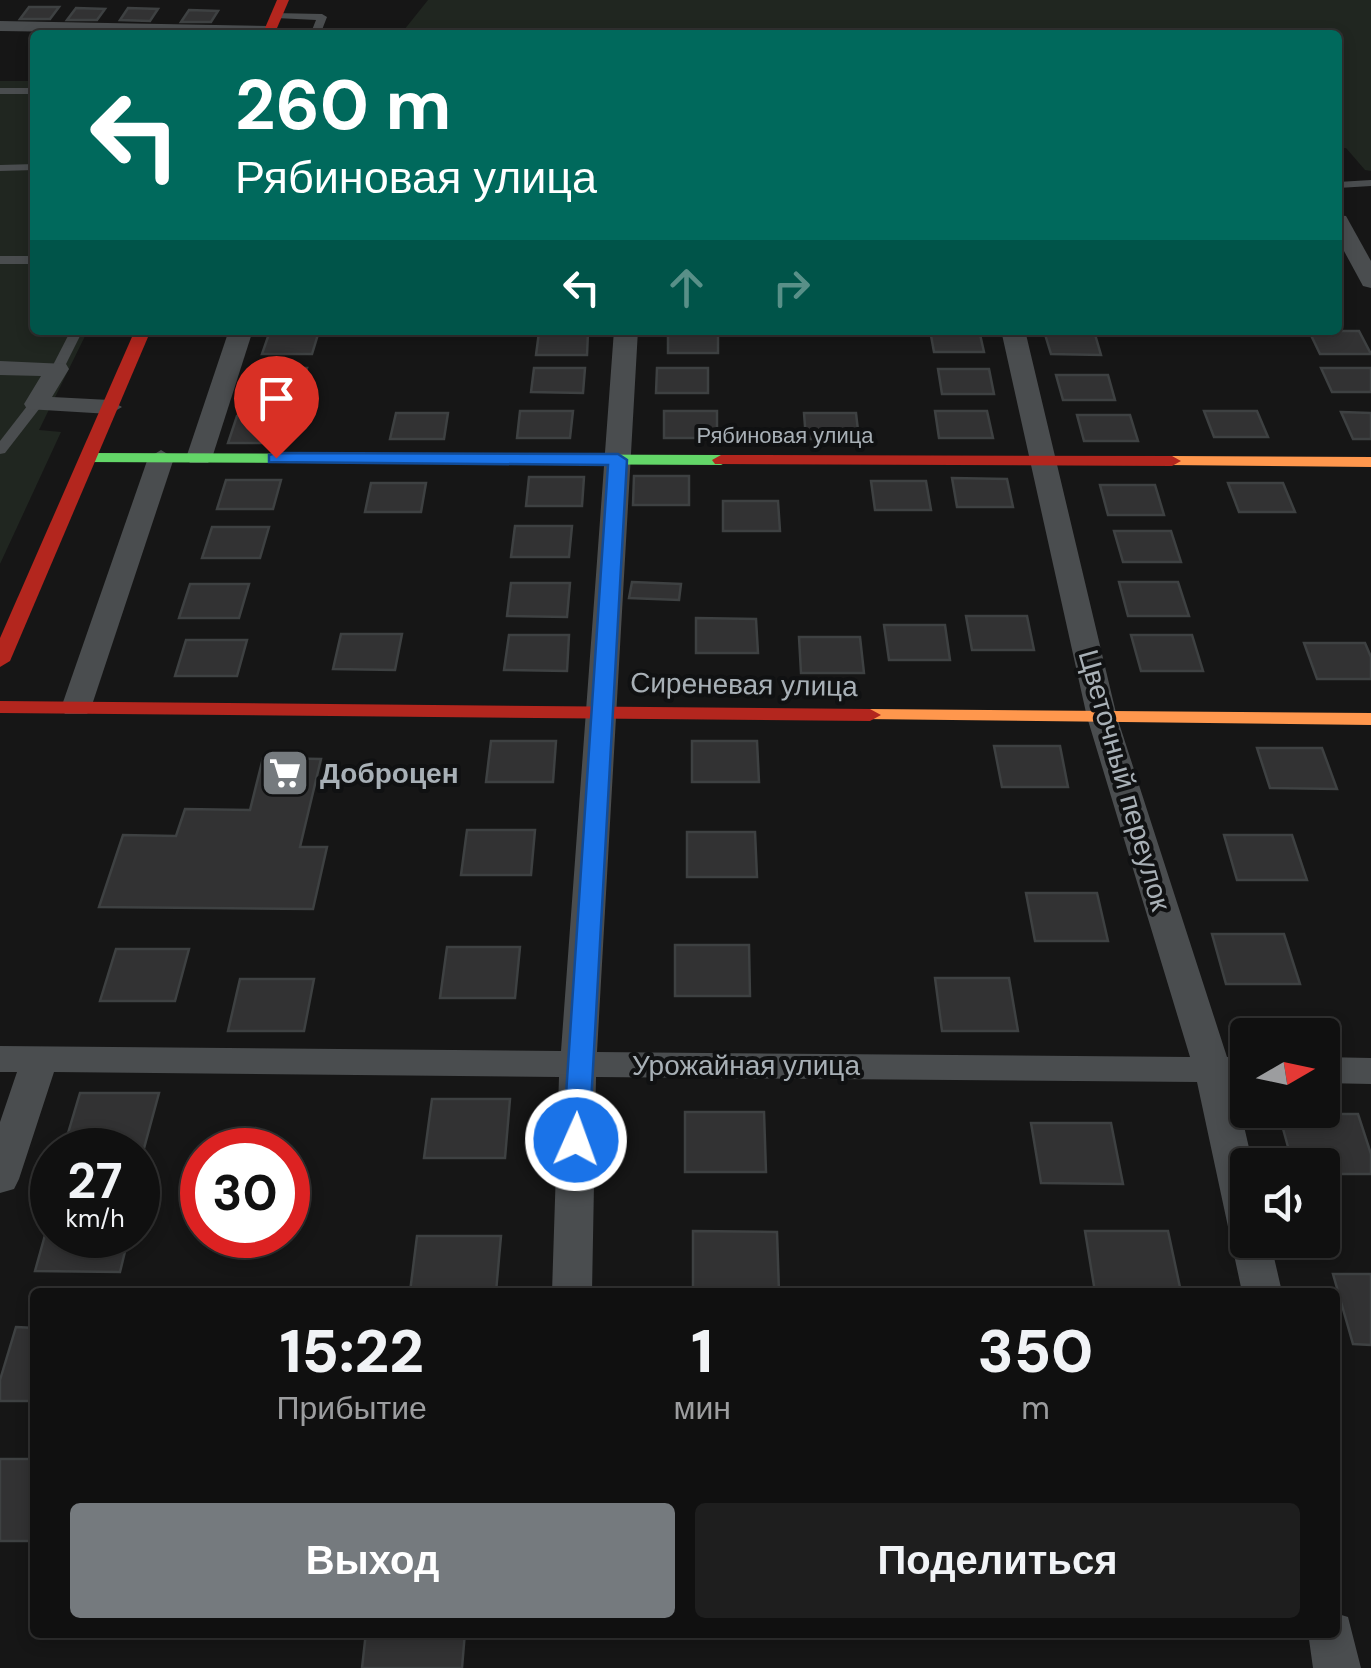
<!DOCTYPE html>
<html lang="ru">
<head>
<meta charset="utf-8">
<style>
  body { margin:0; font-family:"DM Sans",sans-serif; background:#1e1e1e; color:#f1f3f6; height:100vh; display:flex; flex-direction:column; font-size:38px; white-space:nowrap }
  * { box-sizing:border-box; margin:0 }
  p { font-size:32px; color:#9c9d9f }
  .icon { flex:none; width:55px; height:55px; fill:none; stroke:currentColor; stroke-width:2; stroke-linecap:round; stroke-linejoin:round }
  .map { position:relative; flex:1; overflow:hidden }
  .side { position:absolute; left:30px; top:1288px; width:1310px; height:350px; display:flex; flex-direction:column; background:#101010; border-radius:10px; box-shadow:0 5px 15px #0003,0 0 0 2px #303030 }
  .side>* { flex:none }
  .hud { position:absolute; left:30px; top:30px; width:1312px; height:305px; border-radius:10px; box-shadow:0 5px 15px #0003,0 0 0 2px #303030; background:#00695c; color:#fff; overflow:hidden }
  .needle { width:65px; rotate:81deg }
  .fabs { position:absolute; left:1230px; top:1018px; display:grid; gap:20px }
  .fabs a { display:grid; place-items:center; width:110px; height:110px; border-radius:10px; background:#101010; box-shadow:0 5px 15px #0003,0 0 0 2px #303030; font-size:50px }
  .speed { position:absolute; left:30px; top:1128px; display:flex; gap:20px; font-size:50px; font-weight:700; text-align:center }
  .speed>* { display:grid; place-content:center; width:130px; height:130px; border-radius:50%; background:#101010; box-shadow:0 5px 15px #0003,0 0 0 2px #303030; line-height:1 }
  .speed small { font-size:25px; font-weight:400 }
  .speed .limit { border:15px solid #d22; background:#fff; color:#111 }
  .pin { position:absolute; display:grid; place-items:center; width:85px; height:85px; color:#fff; margin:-102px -42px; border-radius:50% 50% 50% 0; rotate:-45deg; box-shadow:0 0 10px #0007 }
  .pin .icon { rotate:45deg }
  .me { position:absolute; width:110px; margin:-55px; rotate:2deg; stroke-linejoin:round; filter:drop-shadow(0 0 8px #0008) }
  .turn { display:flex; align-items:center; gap:35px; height:210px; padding:0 40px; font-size:45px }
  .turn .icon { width:130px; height:130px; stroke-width:2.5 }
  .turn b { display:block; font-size:70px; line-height:85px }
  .lanes { display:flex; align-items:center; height:95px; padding:0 40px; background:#0003; justify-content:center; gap:50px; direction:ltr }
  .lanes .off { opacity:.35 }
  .eta { display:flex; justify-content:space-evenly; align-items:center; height:170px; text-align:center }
  .eta b { font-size:60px; font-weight:800; line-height:70px }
  .cta { display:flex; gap:20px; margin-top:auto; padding:20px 40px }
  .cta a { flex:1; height:115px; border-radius:10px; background:#757a7e; color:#fff; font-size:40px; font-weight:800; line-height:115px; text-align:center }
  .cta a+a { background:#1e1e1e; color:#f1f3f6 }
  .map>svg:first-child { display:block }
</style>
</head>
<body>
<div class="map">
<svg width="1371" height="1668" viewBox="0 0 1371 1668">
  <rect width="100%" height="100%" fill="#161616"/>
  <g fill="#202620">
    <polygon points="428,0 1371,0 1371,171 1365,170 1346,148 1338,148 1338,35 400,35"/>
    <polygon points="0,81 35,81 35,330 88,330 39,430 61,432 0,564"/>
  </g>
  <g fill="#323233" stroke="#3e4142" stroke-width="2.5">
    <polygon points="29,7 59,7 50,19 20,19"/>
    <polygon points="76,8 105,9 97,20 67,20"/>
    <polygon points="128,8 158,9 150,21 120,20"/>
    <polygon points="189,10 218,11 211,22 181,22"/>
    <rect x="668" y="330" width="50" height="23"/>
    <polygon points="930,330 979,330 984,352 934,352"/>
    <polygon points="270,331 319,331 312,354 262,354"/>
    <polygon points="1044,331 1094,331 1101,355 1051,354"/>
    <polygon points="1309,331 1359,331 1371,354 1320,354"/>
    <polygon points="539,332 588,332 587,355 536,355"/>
    <polygon points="256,368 307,368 299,393 248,393"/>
    <polygon points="534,368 585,368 583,393 531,392"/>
    <polygon points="657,368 708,368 708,393 656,393"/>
    <polygon points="1321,368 1371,368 1371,392 1332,392"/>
    <polygon points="938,369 989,369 994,394 942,394"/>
    <polygon points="1056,375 1108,375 1115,400 1063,400"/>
    <polygon points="520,411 573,411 570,438 517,438"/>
    <rect x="664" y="411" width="53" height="27"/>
    <polygon points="935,411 987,411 993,438 939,438"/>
    <polygon points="1204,411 1257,411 1268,437 1214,437"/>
    <polygon points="1341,412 1371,413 1371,439 1353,439"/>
    <polygon points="396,413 448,413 444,439 390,439"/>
    <polygon points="804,413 856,413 859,439 806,439"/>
    <polygon points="1077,415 1130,415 1138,441 1084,441"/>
    <polygon points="237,416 290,416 282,443 228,443"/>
    <polygon points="634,476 689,476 689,505 633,505"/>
    <polygon points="529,477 584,477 582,506 526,506"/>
    <polygon points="952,478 1007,479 1013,507 957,507"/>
    <polygon points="226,480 281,480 273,509 217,509"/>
    <polygon points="871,481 926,481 931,510 875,510"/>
    <polygon points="371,483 426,483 421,512 365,512"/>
    <polygon points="1228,483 1283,483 1295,512 1239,512"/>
    <polygon points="1100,485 1155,485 1164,515 1108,515"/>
    <polygon points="723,501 778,501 780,531 723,531"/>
    <polygon points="515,526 572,526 569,557 511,557"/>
    <polygon points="212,527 269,527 260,558 202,558"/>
    <polygon points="1114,531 1171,531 1181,562 1123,562"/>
    <polygon points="632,582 681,584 679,600 629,598"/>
    <polygon points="1119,582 1178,582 1189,616 1128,616"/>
    <polygon points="511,583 570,583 567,617 507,616"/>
    <polygon points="190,584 249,584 239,618 179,618"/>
    <polygon points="966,616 1027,616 1034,650 972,650"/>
    <polygon points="696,618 756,619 758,653 696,653"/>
    <polygon points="884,625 945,625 950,660 889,660"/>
    <polygon points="341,634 402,634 395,670 333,669"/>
    <polygon points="509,635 569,635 567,671 504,670"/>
    <polygon points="1131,635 1192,635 1203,671 1141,671"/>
    <polygon points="799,637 860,637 864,673 801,673"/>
    <polygon points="186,640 247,640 237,676 175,676"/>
    <polygon points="1304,643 1365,643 1371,657 1371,679 1317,679"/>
    <polygon points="491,741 556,741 553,782 486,782"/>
    <polygon points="692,741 757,741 759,782 692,782"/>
    <polygon points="994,746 1060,746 1068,787 1002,787"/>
    <polygon points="1257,748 1322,748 1337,789 1270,788"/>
    <polygon points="263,758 321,759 300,847 327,847 313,909 99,907 123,835 176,836 185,809 250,810"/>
    <polygon points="467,830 535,830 531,875 461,875"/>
    <polygon points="687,832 755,832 757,877 687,877"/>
    <polygon points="1224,835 1292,835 1307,880 1237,880"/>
    <polygon points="1026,893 1097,893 1108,941 1035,941"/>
    <polygon points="1212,934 1284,934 1300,984 1226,984"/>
    <polygon points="675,945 749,945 750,996 675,996"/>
    <polygon points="447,947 520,947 515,998 440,998"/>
    <polygon points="116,949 189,949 175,1001 100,1001"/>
    <polygon points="935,978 1009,978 1018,1031 942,1031"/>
    <polygon points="240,979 314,979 304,1031 228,1031"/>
    <polygon points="80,1093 159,1093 143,1152 63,1150"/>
    <polygon points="432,1099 510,1099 505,1158 424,1158"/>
    <polygon points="685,1112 764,1112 766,1172 685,1172"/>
    <polygon points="1279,1114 1358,1114 1371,1154 1371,1174 1322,1174 1322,1165 1293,1165"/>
    <polygon points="1031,1123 1111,1123 1123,1184 1041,1183"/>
    <polygon points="52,1210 52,1235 129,1235 120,1272 35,1271"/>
    <polygon points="693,1231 777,1232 779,1292 693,1292"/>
    <polygon points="1085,1231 1168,1231 1181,1292 1095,1292"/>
    <polygon points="417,1236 501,1236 496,1292 410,1292"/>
    <polygon points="1333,1274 1371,1274 1371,1345 1353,1344"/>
    <polygon points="16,1327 35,1328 35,1401 0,1401 0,1380"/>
    <rect x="0" y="1459" width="35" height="82"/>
    <polygon points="366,1632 465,1632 462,1668 362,1668"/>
  </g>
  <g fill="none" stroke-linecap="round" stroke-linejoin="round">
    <g fill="#4a4d4f" fill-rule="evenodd">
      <polygon points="273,13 322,14 327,17 320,35 310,35 316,20 276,18 273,17"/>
      <rect x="0" y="88" width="35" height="6"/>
      <polygon points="35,164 35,170 0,171 0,165"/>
      <polygon points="1371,180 1371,186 1338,188 1338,182"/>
      <rect x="0" y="256" width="35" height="8"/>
      <polygon points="71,330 83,330 62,372 52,372 51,369"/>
      <polygon points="36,400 43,404 5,453 0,454 0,441 31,401"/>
    </g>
    <g fill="#4a4d4f" fill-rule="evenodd">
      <polygon points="0,21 269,26 278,31 275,35 0,31"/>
      <polygon points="1338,215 1346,216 1371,261 1371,288 1363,286 1338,240"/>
      <polygon points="229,330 253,330 212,458 208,463 190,463 186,458"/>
      <polygon points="614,330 638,330 597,1052 1190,1057 1087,717 1001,330 1025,330 1117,717 1227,1057 1248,1057 1248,1083 1234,1083 1253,1165 1248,1165 1248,1240 1270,1240 1282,1292 1242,1292 1197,1082 596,1077 592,1292 552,1292 559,1077 54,1072 19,1179 14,1189 0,1193 0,1122 17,1072 0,1072 0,1046 561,1051"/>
      <polygon points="0,361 66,364 69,369 52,397 110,400 122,407 110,414 27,409 24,404 41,376 0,375"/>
      <polygon points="161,450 174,458 91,708 87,714 65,714 61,708 148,458"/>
      <polygon points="1322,1057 1371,1058 1371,1084 1322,1083"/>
      <polygon points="1335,1613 1348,1617 1361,1668 1313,1668 1308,1632 1335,1632"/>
    </g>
    <polygon fill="#63d668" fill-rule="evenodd" points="88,453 721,455 730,460 721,465 82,462 82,454"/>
    <g fill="#ff974d" fill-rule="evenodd">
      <polygon points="1172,456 1371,457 1371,467 1166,465 1163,461"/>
      <polygon points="870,709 1371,713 1371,725 863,719 859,715 863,711"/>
    </g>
    <g fill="#b3261e" fill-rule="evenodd">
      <polygon points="277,0 289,0 274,35 262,35"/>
      <polygon points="135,330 151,330 10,661 0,667 0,638"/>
      <polygon points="721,455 1172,456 1181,461 1172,466 715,464 712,460"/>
      <polygon points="0,701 870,709 881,715 870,721 0,713"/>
    </g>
  </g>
  <polygon fill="#1a73e8" stroke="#114b97" stroke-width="2.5" points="276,453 618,454 627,460 589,1140 585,1147 567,1147 563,1140 608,465 269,462 269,455"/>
  <defs>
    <g id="supermarket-square" transform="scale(2.5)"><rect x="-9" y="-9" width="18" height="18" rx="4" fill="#757a7e" stroke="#101112"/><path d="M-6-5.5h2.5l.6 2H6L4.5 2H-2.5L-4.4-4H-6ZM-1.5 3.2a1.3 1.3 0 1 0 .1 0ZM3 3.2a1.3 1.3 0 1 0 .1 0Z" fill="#fff"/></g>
  </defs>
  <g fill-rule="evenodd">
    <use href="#supermarket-square" x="285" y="773"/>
  </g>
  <g text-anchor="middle" stroke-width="8" stroke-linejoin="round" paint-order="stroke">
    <g font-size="22" fill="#a8b0b6" stroke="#101112">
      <text x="785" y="443">Рябиновая улица</text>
    </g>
    <g font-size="28" fill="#a8b0b6" stroke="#101112">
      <text transform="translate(744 684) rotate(1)" y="10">Сиреневая улица</text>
      <text transform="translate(1125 780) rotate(74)" y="10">Цветочный переулок</text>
      <text x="746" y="1075">Урожайная улица</text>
    </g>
    <g font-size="28" font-weight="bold" fill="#a8b0b6" stroke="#101112" text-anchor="start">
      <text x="320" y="783">Доброцен</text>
    </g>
  </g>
</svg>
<div class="fabs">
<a><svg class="needle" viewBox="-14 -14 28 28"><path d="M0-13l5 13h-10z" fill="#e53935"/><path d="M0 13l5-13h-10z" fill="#9c9d9f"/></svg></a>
<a><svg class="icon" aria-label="sound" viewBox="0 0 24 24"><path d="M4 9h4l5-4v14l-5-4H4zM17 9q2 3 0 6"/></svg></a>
</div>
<div class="speed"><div>27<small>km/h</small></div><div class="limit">30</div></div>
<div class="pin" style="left:276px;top:458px;background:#d93025"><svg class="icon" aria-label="arrive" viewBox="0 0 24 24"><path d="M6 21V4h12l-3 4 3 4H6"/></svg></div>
<svg class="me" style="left:576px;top:1140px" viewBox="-20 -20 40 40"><circle r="17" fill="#1a73e8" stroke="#fff" stroke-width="3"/><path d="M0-11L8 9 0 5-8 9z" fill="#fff"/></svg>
<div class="hud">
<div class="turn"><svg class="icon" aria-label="left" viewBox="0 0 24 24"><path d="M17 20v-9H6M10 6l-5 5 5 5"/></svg><div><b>260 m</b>Рябиновая улица</div></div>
<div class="lanes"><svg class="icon" aria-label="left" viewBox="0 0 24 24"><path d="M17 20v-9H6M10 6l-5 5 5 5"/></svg><svg class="icon off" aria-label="ahead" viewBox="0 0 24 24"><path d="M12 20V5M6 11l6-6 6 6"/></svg><svg class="icon off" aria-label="right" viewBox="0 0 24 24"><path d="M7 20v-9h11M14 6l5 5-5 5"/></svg></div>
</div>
<section class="side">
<div class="eta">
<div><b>15:22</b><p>Прибытие</p></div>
<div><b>1</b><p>мин</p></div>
<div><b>350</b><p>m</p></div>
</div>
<div class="cta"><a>Выход</a><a>Поделиться</a></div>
</section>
</div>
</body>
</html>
